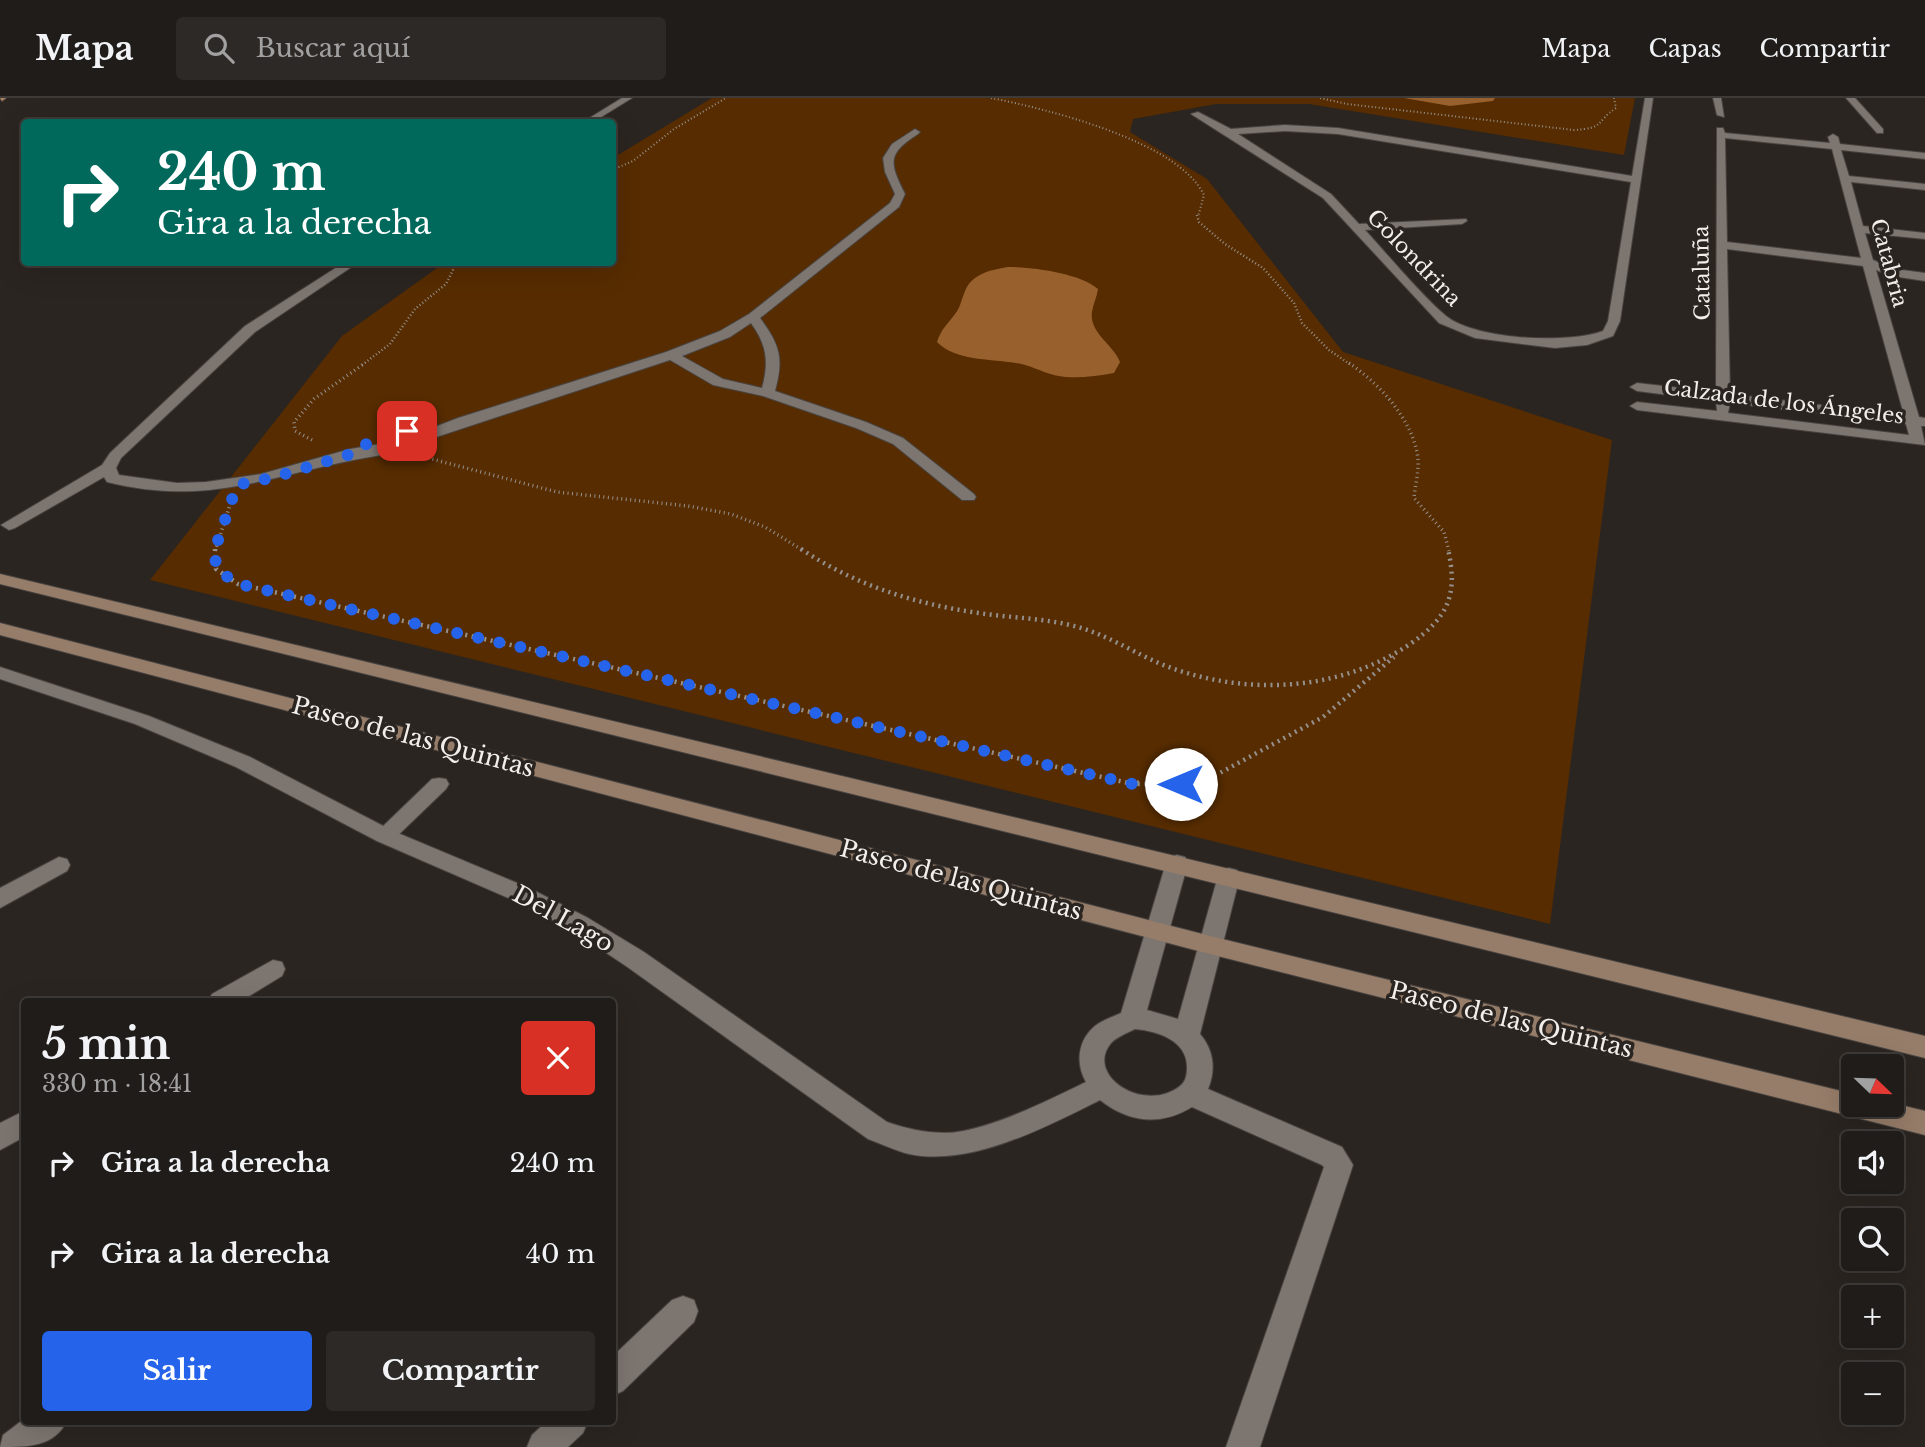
<!DOCTYPE html>
<html lang="es">
<head>
<meta charset="utf-8">
<style>
  body { margin:0; font-family:"Libre Baskerville",serif; background:#2d2926; color:#f1f3f6; height:100vh; display:flex; flex-direction:column; font-size:26px; white-space:nowrap }
  * { box-sizing:border-box; margin:0 }
  p { font-size:23px; color:#a2a1a2 }
  .icon { flex:none; width:38px; height:38px; fill:none; stroke:currentColor; stroke-width:2; stroke-linecap:round; stroke-linejoin:round }
  .map { position:relative; flex:1; overflow:hidden }
  .side { position:absolute; left:21px; top:900px; width:595px; height:427px; display:flex; flex-direction:column; background:#201c19; border-radius:7px; box-shadow:0 7px 28px #0002,0 0 0 2px #3d3a38 }
  .side>* { flex:none }
  .top-card { position:absolute; left:21px; top:21px; width:595px; height:147px; border-radius:7px; box-shadow:0 7px 28px #0002,0 0 0 2px #3d3a38; background:#00695c; color:#fff; overflow:hidden }
  .needle { width:46px; rotate:113deg }
  .controls { position:absolute; left:1841px; top:956px; display:grid; gap:14px }
  .controls a { display:grid; place-items:center; width:63px; height:63px; border-radius:7px; background:#201c19; box-shadow:0 7px 28px #0002,0 0 0 2px #3d3a38; font-size:35px }
  .pin { position:absolute; display:grid; place-items:center; width:60px; height:60px; color:#fff; margin:-30px; border-radius:14px; box-shadow:0 4px 10px #0006 }
  .me { position:absolute; width:77px; margin:-38px; rotate:270deg; stroke-linejoin:round; filter:drop-shadow(0 0 5px #0008) }
  .turn { display:flex; align-items:center; gap:24px; height:147px; padding:0 21px; font-size:32px }
  .turn .icon { width:91px; height:91px; stroke-width:2.5 }
  .turn b { display:block; font-size:49px; line-height:60px }
  .round { display:grid; place-items:center; flex:none; width:74px; height:74px; border-radius:7px; background:#2d2926 }
  .summary { display:flex; align-items:center; justify-content:space-between; height:119px; padding:0 21px }
  h1 { font-size:42px; font-weight:800; line-height:52px }
  .button { display:flex; gap:14px; margin-top:auto; padding:14px 21px }
  .button a { flex:1; height:80px; border-radius:7px; background:#2563eb; color:#fff; font-size:28px; font-weight:800; line-height:80px; text-align:center }
  .button a+a { background:#2d2926; color:#f1f3f6 }
  ul { padding:0; list-style:none }
  li { display:flex; align-items:center; gap:21px; height:91px; padding:0 21px }
  li div { flex:1 }
  li b { display:block; font-size:26px }
  li em { font-style:normal }
  header { display:flex; align-items:center; gap:42px; box-sizing:border-box; height:98px; padding:0 35px; background:#201c19; border-bottom:2px solid #3d3a38 }
  header strong { font-size:33px }
  nav { display:flex; gap:38px; margin-inline-start:auto; font-size:24px }
  .search { width:490px; height:63px; background:#2d2926; display:flex; align-items:center; gap:18px; box-sizing:border-box; padding:0 24px; border-radius:7px; color:#a2a1a2; font-size:26px }
  .map>svg:first-child { display:block }
</style>
</head>
<body>
<header>
<strong>Mapa</strong>
<div class="search"><svg class="icon" aria-label="search" viewBox="0 0 24 24"><circle cx="10" cy="10" r="6"/><path d="M15 15l6 6"/></svg>Buscar aquí</div>
<nav><a>Mapa</a><a>Capas</a><a>Compartir</a></nav>
</header>
<div class="map">
<svg width="1925" height="1349" viewBox="0 0 1925 1349">
  <rect width="100%" height="100%" fill="#2b2521"/>
  <polygon fill="#572c00" points="712,0 1635,0 1624,57 1309,6 1216,6 1133,21 1130,34 1207,81 1343,254 1612,342 1550,826 150,482 342,238 444,165 612,164 613,60"/>
  <g fill="#98602d">
    <polygon points="1404,0 1495,0 1493,3 1450,8"/>
    <path d="M 1008,169 C 1032,169 1080,175 1098,191 C 1097,199 1093,206 1092,214 C 1089,235 1113,246 1120,264 L 1114,275 C 1098,278 1082,280 1066,279 C 1050,278 1039,271 1025,267 C 999,260 957,265 937,244 C 941,231 947,227 955,216 C 960,210 961,203 964,196 C 970,176 990,172 1008,169 Z"/>
  </g>
  <g fill="none" stroke-linecap="round" stroke-linejoin="round">
    <g stroke="#494441" stroke-width="2">
      <polygon id="lane" points="439,680 446,681 449,686 446,691 392,743 378,743 375,738 378,733 432,681"/>
    </g>
    <g stroke="#494441" stroke-width="2">
      <g id="street">
        <polygon points="622,0 632,0 593,24 583,24"/>
        <path d="M 1645,0 L 1653,0 L 1620,223 L 1613,238 L 1587,247 L 1555,250 L 1475,240 L 1439,225 L 1323,100 L 1191,16 L 1198,14 L 1231,31 L 1285,27 L 1338,30 L 1632,78 ZM 1285,33 L 1338,36 L 1631,84 L 1608,223 L 1603,233 C 1568,246 1476,242 1446,218 C 1420,196 1389,158 1365,132 L 1462,126 L 1467,123 L 1466,121 L 1359,126 L 1331,96 L 1238,36 Z"/>
        <polygon points="1713,0 1721,0 1724,19 1717,17"/>
        <polygon points="1846,0 1855,0 1883,31 1883,35 1877,35"/>
        <path d="M 1717,30 L 1723,30 L 1725,35 L 1830,45 L 1828,39 L 1833,36 L 1838,39 L 1840,46 L 1925,55 L 1925,61 L 1841,52 L 1849,78 L 1925,86 L 1925,92 L 1851,84 L 1863,128 L 1925,135 L 1925,141 L 1865,135 L 1873,162 L 1895,171 L 1925,175 L 1925,183 L 1892,178 L 1876,172 L 1919,319 L 1925,320 L 1925,328 L 1921,328 L 1925,347 L 1637,312 L 1630,308 L 1637,304 L 1717,313 L 1716,303 L 1637,293 L 1630,289 L 1637,285 L 1716,294 ZM 1725,40 L 1832,51 L 1861,160 L 1727,144 ZM 1727,151 L 1863,168 L 1904,317 L 1730,296 ZM 1730,305 L 1906,326 L 1909,337 L 1728,315 Z"/>
        <path d="M 915,31 L 920,34 L 918,36 C 887,56 889,64 905,96 L 899,109 L 760,220 C 780,247 784,260 775,293 L 866,324 L 903,340 L 974,396 L 976,399 L 974,402 L 962,402 L 893,346 L 856,330 L 763,298 L 713,287 L 670,262 L 382,357 C 281,372 215,411 107,384 L 104,379 L 15,430 L 9,432 L 1,427 L 102,367 L 110,355 L 245,228 L 345,164 L 359,164 L 255,234 L 121,360 L 116,370 L 119,377 L 177,385 L 206,384 L 261,376 L 350,351 L 398,343 L 458,320 L 666,254 L 720,233 L 749,216 L 890,105 L 895,96 L 885,74 L 883,60 L 892,46 ZM 751,225 C 767,247 769,264 762,290 L 723,281 L 682,258 L 730,239 Z"/>
        <path d="M 0,569 L 149,618 L 250,659 L 393,733 L 529,790 L 588,820 L 644,854 L 887,1024 C 910,1032 939,1038 963,1033 C 1001,1026 1051,1001 1086,984 C 1075,965 1078,942 1095,928 C 1102,922 1113,919 1121,915 L 1166,765 L 1169,759 L 1177,757 L 1185,759 L 1188,765 L 1147,912 L 1178,921 L 1218,778 L 1221,772 L 1229,770 L 1237,772 L 1240,778 L 1200,936 C 1214,952 1216,972 1208,991 L 1342,1049 L 1353,1067 L 1260,1349 L 1226,1349 L 1324,1069 L 1322,1067 L 1192,1009 C 1161,1028 1129,1025 1100,1002 C 1046,1029 971,1069 909,1056 C 896,1053 882,1046 868,1041 L 626,868 L 572,832 L 513,802 L 377,743 L 236,669 L 135,626 L 0,581 ZM 1135,931 C 1157,933 1187,942 1187,969 C 1187,976 1186,984 1180,988 C 1145,1016 1084,978 1111,945 C 1117,939 1127,935 1135,931 Z"/>
        <polygon points="59,759 67,761 70,767 67,773 0,810 0,790"/>
        <polygon points="273,862 282,864 285,871 282,878 241,903 208,903 212,896"/>
        <polygon points="24,1013 24,1039 0,1052 0,1025"/>
        <polygon points="683,1198 694,1202 698,1213 694,1224 623,1293 612,1298 612,1259 672,1202"/>
        <path d="M 24,1321 L 24,1323 L 67,1323 C 54,1349 28,1349 0,1349 L 3,1337 Z"/>
        <polygon points="547,1323 588,1323 583,1335 568,1349 527,1349 532,1337"/>
      </g>
    </g>
    <g stroke="#494441" stroke-width="2">
      <g id="secondary">
        <polygon points="0,476 1925,938 1925,960 0,486"/>
        <polygon points="0,525 1210,838 1853,996 1853,1006 1892,1005 1925,1013 1925,1037 1210,856 0,537"/>
      </g>
    </g>
    <g stroke="#494441" stroke-width="2">
      <polygon id="primary" points="0,0 6,0 2,3"/>
    </g>
    <g stroke="#95908c" stroke-width="2" stroke-dasharray="1 2.5" stroke-linecap="butt">
      <path d="M 991,0 C 1047,11 1178,43 1204,97 L 1198,119"/>
      <path d="M 1320,0 L 1347,6 L 1574,32 C 1606,30 1595,24 1616,10 L 1614,0"/>
      <polyline points="612,72 633,63 674,31 726,0"/>
    </g>
    <g stroke="#95908c" stroke-width="2.5" stroke-dasharray="1 2.5" stroke-linecap="butt">
      <polyline points="1197,117 1199,124 1225,146 1263,170 1294,205 1302,225 1329,252 1351,267"/>
      <polyline points="362,267 390,246 415,211 446,186 457,164"/>
    </g>
    <g stroke="#95908c" stroke-width="3.5" stroke-dasharray="1 3.5" stroke-linecap="butt">
      <path d="M 1349,265 C 1380,286 1414,323 1418,361 C 1419,374 1415,388 1414,400 L 1444,434 L 1449,453"/>
      <polyline points="312,342 295,333 294,324 314,301 365,265"/>
      <polyline points="428,360 557,394 688,408 731,416 765,429 804,453"/>
      <polyline points="215,453 231,404"/>
    </g>
    <g stroke="#95908c" stroke-width="4.5" stroke-dasharray="2 4.5" stroke-linecap="butt">
      <polyline points="215,451 216,471 238,486 1133,686 1181,686 1218,676 1323,619 1394,559"/>
      <path d="M 801,451 C 855,487 915,506 979,515 C 1011,520 1043,520 1074,528 C 1107,536 1135,556 1166,568 C 1245,598 1339,594 1410,546 C 1449,519 1458,496 1448,451"/>
    </g>
    <polyline stroke="#95908c" stroke-width="5" stroke-dasharray="2 6" stroke-linecap="butt" points="1129,685 1184,685"/>
    <use href="#lane" fill="#7c7570" fill-rule="evenodd"/>
    <use href="#street" fill="#7c7570" fill-rule="evenodd"/>
    <use href="#secondary" fill="#967d69" fill-rule="evenodd"/>
    <use href="#primary" fill="#b08662" fill-rule="evenodd"/>
  </g>
  <g fill="none" stroke-linecap="round" stroke-linejoin="round">
    <polyline stroke="#2563eb" stroke-width="12" stroke-dasharray="0 21.6" points="407,333 369,344 354,355 275,379 237,387 215,451 216,471 238,486 1106,680 1133,686 1181,686"/>
  </g>
  <g text-anchor="middle" stroke-width="7" stroke-linejoin="round" paint-order="stroke">
    <g font-size="21" fill="#f2eeeb" stroke="#2b2521">
      <text transform="translate(1414 160) rotate(46)" y="7">Golondrina</text>
      <text transform="translate(1889 165) rotate(75)" y="7">Catabria</text>
      <text transform="translate(1702 175) rotate(-91)" y="7">Cataluña</text>
      <text transform="translate(1784 304) rotate(7)" y="7">Calzada de los Ángeles</text>
    </g>
    <g font-size="24" fill="#f2eeeb" stroke="#2b2521">
      <text transform="translate(413 639) rotate(15)" y="8">Paseo de las Quintas</text>
      <text transform="translate(961 782) rotate(15)" y="8">Paseo de las Quintas</text>
      <text transform="translate(563 821) rotate(29)" y="8">Del Lago</text>
      <text transform="translate(1511 922) rotate(14)" y="8">Paseo de las Quintas</text>
    </g>
  </g>
</svg>
<div class="controls">
<a><svg class="needle" viewBox="-14 -14 28 28"><path d="M0-13l5 13h-10z" fill="#e53935"/><path d="M0 13l5-13h-10z" fill="#a2a1a2"/></svg></a>
<a><svg class="icon" aria-label="sound" viewBox="0 0 24 24"><path d="M4 9h4l5-4v14l-5-4H4zM17 9q2 3 0 6"/></svg></a>
<a><svg class="icon" aria-label="search" viewBox="0 0 24 24"><circle cx="10" cy="10" r="6"/><path d="M15 15l6 6"/></svg></a>
<a>+</a>
<a>−</a>
</div>
<div class="pin" style="left:407px;top:333px;background:#d93025"><svg class="icon" aria-label="arrive" viewBox="0 0 24 24"><path d="M6 21V4h12l-3 4 3 4H6"/></svg></div>
<svg class="me" style="left:1181px;top:686px" viewBox="-20 -20 40 40"><circle r="19" fill="#fff"/><path d="M0-13L10 11 0 6-10 11z" fill="#2563eb"/></svg>
<div class="top-card">
<div class="turn"><svg class="icon" aria-label="right" viewBox="0 0 24 24"><path d="M7 20v-9h11M14 6l5 5-5 5"/></svg><div><b>240 m</b>Gira a la derecha</div></div>
</div>
<section class="side">
<div class="summary"><div><h1>5 min</h1><p>330 m · 18:41</p></div><a class="round" style="background:#d93025;color:#fff"><svg class="icon" aria-label="close" viewBox="0 0 24 24"><path d="M6 6l12 12M18 6L6 18"/></svg></a></div>
<ul>
<li><svg class="icon" aria-label="right" viewBox="0 0 24 24"><path d="M7 20v-9h11M14 6l5 5-5 5"/></svg><div><b>Gira a la derecha</b></div><em>240 m</em></li>
<li><svg class="icon" aria-label="right" viewBox="0 0 24 24"><path d="M7 20v-9h11M14 6l5 5-5 5"/></svg><div><b>Gira a la derecha</b></div><em>40 m</em></li>
</ul>
<div class="button"><a>Salir</a><a>Compartir</a></div>
</section>
</div>
</body>
</html>
